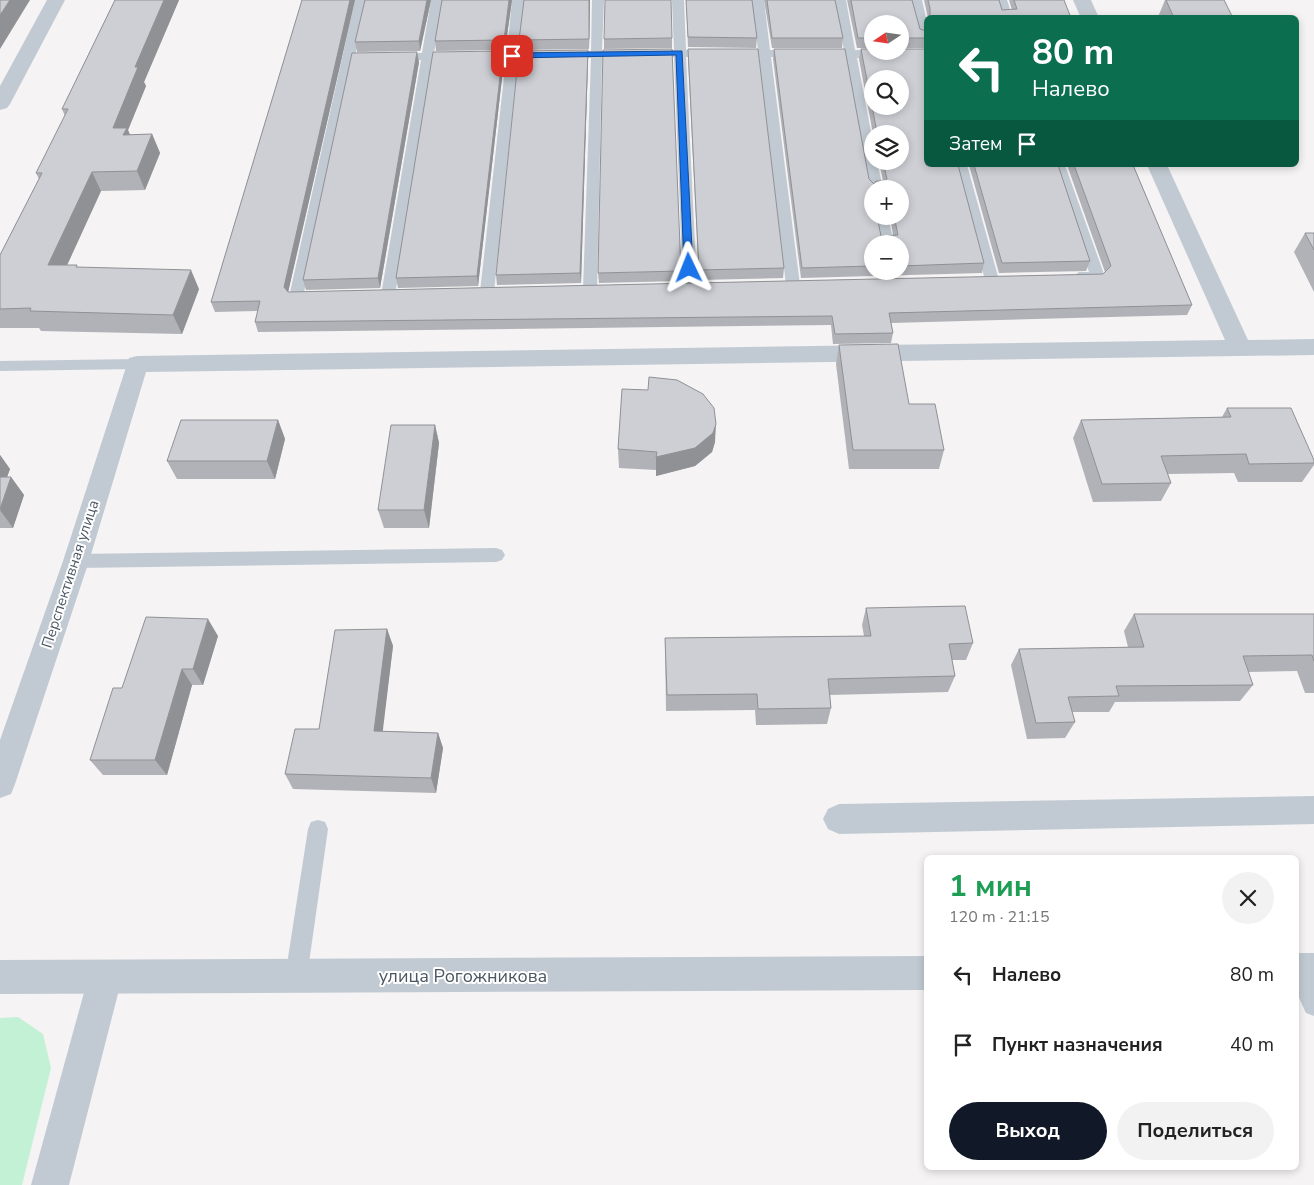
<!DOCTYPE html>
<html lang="ru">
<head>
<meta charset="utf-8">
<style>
  body { margin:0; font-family:"Nunito Sans",sans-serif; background:#f2f2f2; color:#222; height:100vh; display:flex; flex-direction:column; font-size:19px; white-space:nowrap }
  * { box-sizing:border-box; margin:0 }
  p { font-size:16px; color:#767676 }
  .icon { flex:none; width:28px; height:28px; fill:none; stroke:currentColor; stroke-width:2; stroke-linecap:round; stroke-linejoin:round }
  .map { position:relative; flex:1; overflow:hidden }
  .side { position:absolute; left:924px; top:855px; width:375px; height:315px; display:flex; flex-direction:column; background:#fff; border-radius:8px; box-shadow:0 2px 8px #0003 }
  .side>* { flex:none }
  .hud { position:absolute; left:924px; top:15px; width:375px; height:152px; border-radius:8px; box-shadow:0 2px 8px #0003; background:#0b6e4f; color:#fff; overflow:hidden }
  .needle { width:32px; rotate:257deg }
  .tools { position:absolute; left:864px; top:15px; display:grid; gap:10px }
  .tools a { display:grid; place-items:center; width:45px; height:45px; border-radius:50%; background:#fff; box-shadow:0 2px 8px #0003; font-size:25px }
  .pin { position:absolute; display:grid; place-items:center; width:42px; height:42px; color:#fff; margin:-21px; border-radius:10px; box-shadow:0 2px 8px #0006 }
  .me { position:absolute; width:55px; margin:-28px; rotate:358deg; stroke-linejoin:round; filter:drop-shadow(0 0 4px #0008) }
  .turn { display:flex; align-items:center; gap:18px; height:105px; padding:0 25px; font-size:22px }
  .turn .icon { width:65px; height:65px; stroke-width:2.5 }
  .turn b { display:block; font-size:35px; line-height:42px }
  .then { display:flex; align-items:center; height:48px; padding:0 25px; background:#0003; gap:10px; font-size:19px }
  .round { display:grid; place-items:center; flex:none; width:52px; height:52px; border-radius:26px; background:#f2f2f2 }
  .summary { display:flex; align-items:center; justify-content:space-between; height:85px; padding:0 25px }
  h1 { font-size:30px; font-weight:700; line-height:38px; color:#1e9e55 }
  .button { display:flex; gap:10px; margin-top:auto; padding:10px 25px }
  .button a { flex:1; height:58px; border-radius:30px; background:#111827; color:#fff; font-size:20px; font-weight:700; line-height:58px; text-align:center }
  .button a+a { background:#f2f2f2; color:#222 }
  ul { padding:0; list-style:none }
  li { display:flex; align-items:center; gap:15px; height:70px; padding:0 25px }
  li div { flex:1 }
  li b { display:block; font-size:19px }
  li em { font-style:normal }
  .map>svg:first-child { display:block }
</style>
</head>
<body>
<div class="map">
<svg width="1314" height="1185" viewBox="0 0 1314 1185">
  <rect width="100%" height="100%" fill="#f5f3f3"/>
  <polygon fill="#c3f1d5" points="18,1017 43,1034 51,1068 22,1185 0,1185 0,1018"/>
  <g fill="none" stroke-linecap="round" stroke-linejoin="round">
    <g fill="#c1cad2" fill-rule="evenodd">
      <path d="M 355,0 L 367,0 L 304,292 L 318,294 L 320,297 C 315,305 294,305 289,297 Z"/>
      <polygon points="431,0 443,0 434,53 507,52 512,0 524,0 518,52 591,51 592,0 604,0 602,51 674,50 672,0 684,0 686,50 758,50 752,0 764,0 770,50 796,50 802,54 796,58 771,57 800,285 798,288 793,290 786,285 759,57 686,57 697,287 690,292 683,287 674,57 602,58 597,290 590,295 583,290 591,58 518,59 494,292 487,297 480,292 506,59 433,60 395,295 388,300 383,298 381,295 421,60 394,61 388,57 394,53 422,53"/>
      <polygon points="834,0 846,0 855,50 926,51 926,58 857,58 872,137 872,161 877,161 883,189 872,189 872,192 869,189 845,58 822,58 816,54 822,50 844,50"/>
      <polygon points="910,0 922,0 926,18 926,41 920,38"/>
      <polygon points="995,0 1007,0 1013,18 1001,18"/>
      <polygon points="955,165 967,165 999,280 997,283 987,283 985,280"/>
      <polygon points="1053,165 1065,165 1105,277 1103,280 1079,282 1072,277 1079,272 1089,272"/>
      <polygon points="874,216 888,216 894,244 880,244"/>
      <polygon points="137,359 142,360 145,364 142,368 137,369 0,371 0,361"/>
      <polygon points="496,548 502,550 505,555 502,560 496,562 76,568 70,566 67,561 70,556 76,554"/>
      <polygon points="318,820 325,822 328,829 307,977 304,985 296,988 288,985 285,977 308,829 311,822"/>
      <polygon points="1298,959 1306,962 1314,981 1314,1016 1306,1013 1296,991"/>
    </g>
    <g fill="#c1cad2" fill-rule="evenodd">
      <polygon points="47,0 65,0 10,104 7,108 0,110 0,86"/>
      <polygon points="1073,0 1091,0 1099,18 1081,18"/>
      <polygon points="1147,165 1167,165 1248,340 1314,339 1314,355 146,372 89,561 15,784 11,794 0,798 0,740 63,561 129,358 137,356 1225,340"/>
      <polygon points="1314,796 1314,824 839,834 828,829 823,819 828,809 839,804"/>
      <polygon points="105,961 117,966 122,978 69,1185 31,1185 88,978 93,966"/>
    </g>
    <g fill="#c1cad2" fill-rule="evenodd">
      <rect x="1296" y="953" width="18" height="34"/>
      <polygon points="926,956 926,990 0,994 0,960"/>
    </g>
  </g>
  <g fill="#b0b2b7" fill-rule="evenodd">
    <polygon points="115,0 179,0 144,82 146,86 128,130 130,135 152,134 160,153 145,190 101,191 67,265 199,289 182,334 41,331 39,328 0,328 0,255 39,179 36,173 65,116 62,109"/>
    <polygon points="302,0 355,0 288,292 1103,274 1105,272 1067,165 1133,165 1192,305 1187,315 891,323 893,333 891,343 833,344 831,325 258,332 255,322 258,311 215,312 211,302"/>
    <polygon points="431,0 420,51 357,52 355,42"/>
    <polygon points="442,0 512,0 505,50 436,51 435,41"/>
    <polygon points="524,0 590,0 589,49 520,50 519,40"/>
    <polygon points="686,0 752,0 757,38 756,48 688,47"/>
    <polygon points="764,0 835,0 843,38 842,48 772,48"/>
    <path d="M 847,0 L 912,0 L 920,29 L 926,31 L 926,165 L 984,263 L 982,273 L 801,278 L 773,59 L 774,49 L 869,179 L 874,184 L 883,181 L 879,161 L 900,161 L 900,134 L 873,134 L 859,59 L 861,49 L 926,49 L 926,48 L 900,48 L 900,24 L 872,24 L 872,48 L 857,48 ZM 872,189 L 900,189 L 900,216 L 890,216 L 893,235 L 881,236 L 872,216 ZM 872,244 L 900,244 L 900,271 L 872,271 Z"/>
    <polygon points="924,0 999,0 1002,10 1012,10 1009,0 1064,0 1071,18 928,18"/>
    <polygon points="1165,0 1224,0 1233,18 1158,17"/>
    <polygon points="672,38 672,48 604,49 604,39"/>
    <polygon points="688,49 784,268 783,278 699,280 688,59"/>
    <polygon points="503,51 504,61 478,286 398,288 396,278"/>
    <polygon points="588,60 581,283 497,285 496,275"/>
    <polygon points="419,62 380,288 306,290 303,280"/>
    <polygon points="969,165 1058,165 1090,261 1086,271 999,273"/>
    <polygon points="1305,233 1314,233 1314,292 1294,252"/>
    <polygon points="681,271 681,281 599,283 598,273"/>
    <polygon points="839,345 909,404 944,450 939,469 849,469 836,364"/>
    <polygon points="1227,408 1314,460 1314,465 1302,482 1238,482 1234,473 1168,474 1171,483 1161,501 1093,502 1073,438 1081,420 1222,417"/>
    <polygon points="278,420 285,439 275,479 177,479 167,461"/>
    <polygon points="435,425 439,443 429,528 384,528 378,510"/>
    <polygon points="715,442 712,452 695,466 656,476 656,470 619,468 618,449"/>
    <polygon points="0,455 10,469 7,477 11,477 24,495 13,528 0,528"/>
    <polygon points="866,608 973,643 966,660 952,660 955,676 948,692 830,695 831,708 827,724 756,725 755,710 666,711 665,638 864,636 862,625"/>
    <polygon points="1134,614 1314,614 1314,693 1305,693 1297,671 1248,672 1253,685 1240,701 1115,702 1109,712 1072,712 1075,722 1065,738 1027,739 1011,665 1019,649 1128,647 1124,631"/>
    <polygon points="387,629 393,646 382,731 438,733 443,748 436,793 293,789 285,774 319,729"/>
    <polygon points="218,636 203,685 192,685 167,775 103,775 90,760 122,688"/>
  </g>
  <g fill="#909195">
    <polygon points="10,0 30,0 0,49 0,15"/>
    <polygon points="164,0 179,0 144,82 146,86 128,130 135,147 113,128 135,67"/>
    <polygon points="350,0 355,0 287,297 284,287"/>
    <polygon points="427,0 431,0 420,51 419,41"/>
    <polygon points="509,0 512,0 505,50 504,40"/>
    <polygon points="589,0 590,0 589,49"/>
    <polygon points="588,50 588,60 581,283 580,273"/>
    <polygon points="503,51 504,61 478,286 477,276"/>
    <polygon points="417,52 419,62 380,288 378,278"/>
    <polygon points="152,134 160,153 145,190 137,171"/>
    <polygon points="92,172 101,191 58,285 48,265"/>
    <polygon points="191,270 199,289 182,334 173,315"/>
    <polygon points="278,420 285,439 275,479 267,461"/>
    <polygon points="716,424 715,442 712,452 695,466 656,476 656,457"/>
    <polygon points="435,425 439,443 429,528 424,510"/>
    <polygon points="0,455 10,469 0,496"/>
    <polygon points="11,477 24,495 13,528 0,510"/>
    <polygon points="208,619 218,636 203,685 193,669"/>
    <polygon points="387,629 393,646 381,746 374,731"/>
    <polygon points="182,669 192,685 167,775 155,760"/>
    <polygon points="438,733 443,748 436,793 431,778"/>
  </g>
  <g fill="#cdcfd5" stroke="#909195" fill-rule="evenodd">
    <polygon points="0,0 10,0 0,15"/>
    <polygon points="115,0 164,0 135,67 138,67 113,128 127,128 123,135 152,134 137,171 92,172 48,265 77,265 76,267 191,270 173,315 30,311 31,308 0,309 0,255 42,173 36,173 68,109 62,109"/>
    <polygon points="302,0 350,0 284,287 288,292 1103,274 1111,266 1074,165 1133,165 1192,305 889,313 893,333 835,334 832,316 255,322 260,301 211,302"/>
    <polygon points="365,0 427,0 419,41 355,42"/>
    <polygon points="442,0 509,0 504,40 435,41"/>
    <polygon points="524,0 589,0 589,39 519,40"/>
    <polygon points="605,0 671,0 672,38 604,39"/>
    <polygon points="686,0 752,0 757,38 688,37"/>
    <polygon points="767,0 835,0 843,38 772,38"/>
    <polygon points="851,0 912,0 920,29 926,31 926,38 900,38 900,24 872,24 872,38 858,38"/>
    <polygon points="928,0 999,0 1002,10 1017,9 1014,0 1064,0 1071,18 930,18 930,8"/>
    <polygon points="1166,0 1224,0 1233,18 1174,18"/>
    <polygon points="672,49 681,271 598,273 603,50"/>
    <polygon points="688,49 758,49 784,268 699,270"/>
    <path d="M 774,49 L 845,49 L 869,179 L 874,184 L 876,181 L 885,181 L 887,179 L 883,161 L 900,161 L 900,134 L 876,134 L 876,127 L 861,49 L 872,49 L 872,51 L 900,51 L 900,49 L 926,49 L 926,165 L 958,165 L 984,263 L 900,266 L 900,244 L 872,244 L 872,266 L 802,268 ZM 872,79 L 900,79 L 900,106 L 872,106 ZM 872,189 L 900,189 L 900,216 L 894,216 L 898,235 L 881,236 L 877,216 L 872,216 Z"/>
    <polygon points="588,50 580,273 496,275 519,51"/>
    <polygon points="503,51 477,276 396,278 433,52"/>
    <polygon points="417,52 378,278 303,280 352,53"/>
    <polygon points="974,165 1058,165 1090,261 1002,263"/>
    <polygon points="1305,233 1314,233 1314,250"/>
    <polygon points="898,344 909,404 935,404 944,450 853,450 839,345"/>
    <polygon points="649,377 677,380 703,394 714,408 716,424 713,433 695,448 656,457 657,452 618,449 622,389 648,390"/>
    <polygon points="1227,408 1291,408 1314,460 1314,463 1249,464 1246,454 1161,456 1171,483 1102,484 1081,420 1231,417"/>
    <polygon points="181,420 278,420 267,461 167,461"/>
    <polygon points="391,425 435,425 424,510 378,510"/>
    <polygon points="0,477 11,477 0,509"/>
    <polygon points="965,606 973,643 949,644 955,676 828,679 831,708 758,709 757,694 667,695 665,638 871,636 866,608"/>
    <polygon points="1134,614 1314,614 1314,661 1312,655 1243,656 1253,685 1116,686 1119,696 1068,697 1075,722 1036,723 1019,649 1144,647"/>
    <polygon points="146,617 208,619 193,669 182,669 155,760 90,760 113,688 122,688"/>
    <polygon points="387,629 374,731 438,733 431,778 285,774 295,729 319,729 335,630"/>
  </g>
  <polygon fill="#1a73e8" stroke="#114b97" points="682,51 693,268 689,271 684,268 676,55 512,58 508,56 512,53"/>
  <g text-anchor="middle" stroke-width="4" stroke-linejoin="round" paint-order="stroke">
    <g font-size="15" fill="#4a5661" stroke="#fff">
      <text transform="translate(70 574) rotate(-72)" y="5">Перспективная улица</text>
    </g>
    <g font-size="18" fill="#4a5661" stroke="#fff">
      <text x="463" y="982">улица Рогожникова</text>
    </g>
  </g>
</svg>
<div class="tools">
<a><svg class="needle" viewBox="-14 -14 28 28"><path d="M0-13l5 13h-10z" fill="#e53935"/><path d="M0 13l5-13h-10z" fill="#767676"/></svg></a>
<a><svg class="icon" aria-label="search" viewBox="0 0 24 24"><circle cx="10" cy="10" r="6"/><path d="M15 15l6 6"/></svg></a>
<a><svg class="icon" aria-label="layers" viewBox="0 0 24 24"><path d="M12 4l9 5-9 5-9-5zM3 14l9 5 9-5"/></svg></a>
<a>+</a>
<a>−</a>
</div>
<div class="pin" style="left:512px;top:56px;background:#d93025"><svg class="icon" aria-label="arrive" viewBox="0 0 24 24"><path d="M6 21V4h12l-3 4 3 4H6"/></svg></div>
<svg class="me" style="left:689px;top:268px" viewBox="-20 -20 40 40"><path d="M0-17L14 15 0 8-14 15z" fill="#1a73e8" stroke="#fff" stroke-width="4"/></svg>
<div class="hud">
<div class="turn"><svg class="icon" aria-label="left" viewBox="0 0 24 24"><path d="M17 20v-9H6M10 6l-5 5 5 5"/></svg><div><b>80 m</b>Налево</div></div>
<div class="then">Затем<svg class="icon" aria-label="arrive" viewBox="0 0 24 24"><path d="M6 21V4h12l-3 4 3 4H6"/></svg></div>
</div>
<section class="side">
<div class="summary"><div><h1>1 мин</h1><p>120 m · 21:15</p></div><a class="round"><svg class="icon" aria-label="close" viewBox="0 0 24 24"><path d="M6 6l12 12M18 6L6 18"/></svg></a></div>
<ul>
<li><svg class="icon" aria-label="left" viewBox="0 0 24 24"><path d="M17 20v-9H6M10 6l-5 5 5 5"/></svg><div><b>Налево</b></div><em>80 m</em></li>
<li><svg class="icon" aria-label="arrive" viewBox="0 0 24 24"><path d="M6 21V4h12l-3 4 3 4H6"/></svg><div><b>Пункт назначения</b></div><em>40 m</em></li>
</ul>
<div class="button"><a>Выход</a><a>Поделиться</a></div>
</section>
</div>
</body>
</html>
